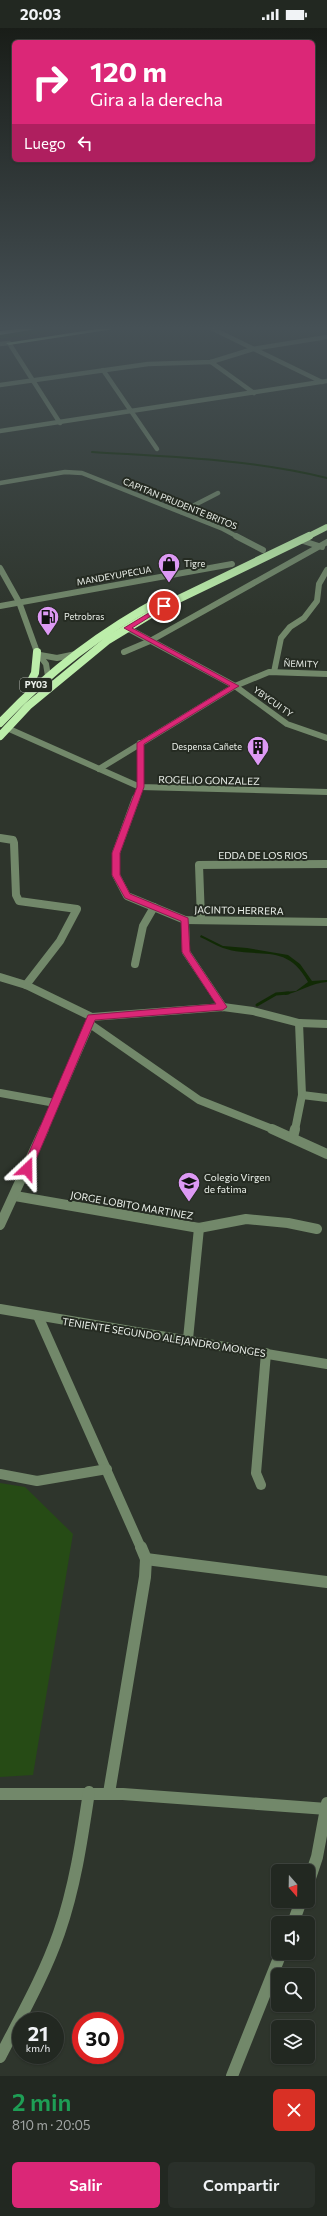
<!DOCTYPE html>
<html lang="es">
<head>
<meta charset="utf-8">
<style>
  body { margin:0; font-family:Commissioner,sans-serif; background:#2a302a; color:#f1f3f6; height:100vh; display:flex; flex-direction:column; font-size:15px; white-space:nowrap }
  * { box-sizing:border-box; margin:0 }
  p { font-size:13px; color:#a2a6a5 }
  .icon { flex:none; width:22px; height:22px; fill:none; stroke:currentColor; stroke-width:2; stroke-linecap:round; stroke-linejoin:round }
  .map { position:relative; height:2048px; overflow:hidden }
  .drawer { display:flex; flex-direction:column; background:#222821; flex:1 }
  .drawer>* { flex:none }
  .hud { position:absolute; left:12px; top:12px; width:303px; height:122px; border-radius:6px; box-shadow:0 1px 3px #0004,0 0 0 1px #3f443f; background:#db2777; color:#fff; overflow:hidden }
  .needle { width:26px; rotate:160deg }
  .buttons { position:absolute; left:271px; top:1836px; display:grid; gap:8px }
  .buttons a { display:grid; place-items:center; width:44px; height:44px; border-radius:6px; background:#222821; box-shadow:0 1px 3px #0004,0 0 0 1px #3f443f; font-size:20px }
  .speed { position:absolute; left:12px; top:1984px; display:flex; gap:8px; font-size:20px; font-weight:700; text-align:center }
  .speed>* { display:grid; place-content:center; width:52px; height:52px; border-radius:50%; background:#222821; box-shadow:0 1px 3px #0004,0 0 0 1px #3f443f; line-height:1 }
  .speed small { font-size:10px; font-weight:400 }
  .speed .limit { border:6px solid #d22; background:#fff; color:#111 }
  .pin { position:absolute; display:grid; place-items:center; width:34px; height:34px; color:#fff; margin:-17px; border:2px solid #fff; border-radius:50%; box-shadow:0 1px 4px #0007 }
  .me { position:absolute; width:44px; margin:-22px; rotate:23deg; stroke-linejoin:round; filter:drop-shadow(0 0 3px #0008) }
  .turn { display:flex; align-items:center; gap:14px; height:84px; padding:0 12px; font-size:18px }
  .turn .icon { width:52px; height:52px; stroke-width:2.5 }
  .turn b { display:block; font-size:28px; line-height:34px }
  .then { display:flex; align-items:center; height:38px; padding:0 12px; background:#0003; gap:8px; font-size:15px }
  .round { display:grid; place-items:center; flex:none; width:42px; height:42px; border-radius:6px; background:#2a302a }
  .overview { display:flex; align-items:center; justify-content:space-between; height:68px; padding:0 12px }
  h1 { font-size:24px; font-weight:600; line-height:30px; color:#1e9e55 }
  .action { display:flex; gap:8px; margin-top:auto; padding:8px 12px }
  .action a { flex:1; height:46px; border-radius:6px; background:#db2777; color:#fff; font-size:16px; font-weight:600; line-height:46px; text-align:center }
  .action a+a { background:#2a302a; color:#f1f3f6 }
  .status { display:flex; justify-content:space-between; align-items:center; height:28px; padding:0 20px; background:#222821; direction:ltr }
  .status svg { height:11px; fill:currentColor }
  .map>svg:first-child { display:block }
</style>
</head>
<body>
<div class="status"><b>20:03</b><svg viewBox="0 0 49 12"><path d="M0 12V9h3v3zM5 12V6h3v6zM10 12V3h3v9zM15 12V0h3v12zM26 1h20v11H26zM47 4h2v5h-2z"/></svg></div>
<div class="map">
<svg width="327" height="2048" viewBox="0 0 327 2048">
  <rect width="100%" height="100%" fill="#2e352c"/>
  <g fill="#264b15">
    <polygon points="40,301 72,301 0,311 0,306"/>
    <polygon points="0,1455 25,1459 73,1506 33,1747 0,1749"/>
  </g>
  <path fill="#112a05" d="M 201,907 L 223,918 L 247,920 L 288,927 L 300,936 L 312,953 L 327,952 L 327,954 C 311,955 300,964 285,967 L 284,964 L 296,963 L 308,954 C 286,913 258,932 223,920 C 215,917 207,912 200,909 Z"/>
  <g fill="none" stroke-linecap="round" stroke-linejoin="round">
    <path stroke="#112a05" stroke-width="2" d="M 92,424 C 171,429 250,431 327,450"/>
    <polyline stroke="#112a05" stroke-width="3" points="257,977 276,966 288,965"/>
    <g stroke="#72886a" stroke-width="4.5">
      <polyline points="213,301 322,354"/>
      <polyline points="0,316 9,315 60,395"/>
      <polyline points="211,334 254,365"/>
      <polyline points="103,342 157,421"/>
      <polyline points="0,357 148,336 211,334 253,321 327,309"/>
      <polyline points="0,403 327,353"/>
      <polyline points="0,455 65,444 82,445 223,501 238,509"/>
      <polyline points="181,484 218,465"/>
    </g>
    <g stroke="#72886a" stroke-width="6">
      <polyline points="236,508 263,522"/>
      <polyline points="300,512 322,519"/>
      <polyline points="0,578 232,536"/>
      <polyline points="127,600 235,658 287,696 327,710"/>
      <polyline points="124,624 150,613 327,514"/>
      <polyline points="274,644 281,610 290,599 304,590 317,573 319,556 327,542"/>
      <polyline points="7,700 140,759 327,764"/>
      <polyline points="99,741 235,658 269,644 327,646"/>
      <polyline points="136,771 140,759 140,715"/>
    </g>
    <g stroke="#72886a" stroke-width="8">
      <polyline points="136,770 116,825 116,847 127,868 185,892 327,894"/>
      <polyline points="0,810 13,812 14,815 16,867 19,873 77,881 60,913 26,957"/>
      <polyline points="201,891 199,837 327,836"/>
      <polyline points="185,892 186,924 223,979"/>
      <polyline points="135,936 143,898 154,879"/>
      <polyline points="0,949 26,957 92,989 90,996 199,1072 275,1102"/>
      <polyline points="92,989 223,979 253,983 299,995 327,996"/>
      <polyline points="0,1065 55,1075"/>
      <polyline points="302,1067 327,1070"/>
      <polyline points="44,1102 90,996"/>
      <polyline points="295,1102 302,1067 299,995"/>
    </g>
    <g stroke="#72886a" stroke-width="10">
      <polyline points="272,1101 327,1126"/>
      <polyline points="293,1109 295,1101"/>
      <polyline points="15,1168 199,1200 246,1191 288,1195 317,1201"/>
      <polyline points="0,1197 44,1101"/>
      <polyline points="38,1288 141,1520"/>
      <polyline points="188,1311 199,1200"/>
      <polyline points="0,1446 37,1453 107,1441"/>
      <polyline points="261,1457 256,1445 266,1325"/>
    </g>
    <g stroke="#72886a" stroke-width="12">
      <polyline points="146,1531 327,1554"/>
      <polyline points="109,1765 145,1549 146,1531 141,1519"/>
      <polyline points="0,1766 123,1766 327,1781"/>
      <polyline points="308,1856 317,1829 327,1775"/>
      <polyline points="293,1895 301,1873"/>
      <path d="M 0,2029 C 21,1988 44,1948 59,1905 C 75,1859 82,1811 89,1764"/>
      <polyline points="232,2048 281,1925"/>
    </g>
    <g stroke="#72886a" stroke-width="6">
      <polyline points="0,540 19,574 37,624 46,636 50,660"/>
      <polyline points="40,627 57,630 76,626"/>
    </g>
    <polyline stroke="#72886a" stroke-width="10" points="0,1281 327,1336"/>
    <polyline stroke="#bceeaa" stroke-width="6" points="307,509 327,499"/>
    <g stroke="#bceeaa" stroke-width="8">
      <polyline points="27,661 35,645 37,624"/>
      <path d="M 0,695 C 48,644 102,603 164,570"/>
      <polyline points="0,708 28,678 108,612 164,578 309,508"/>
    </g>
    <g fill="#c8ffb4" fill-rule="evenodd">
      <polygon points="17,301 36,301 0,307 0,303"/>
      <polygon points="97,301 114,301 9,317 6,315"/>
    </g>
  </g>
  <linearGradient id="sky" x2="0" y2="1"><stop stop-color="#191d18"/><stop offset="0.51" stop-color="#465156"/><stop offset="1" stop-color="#465156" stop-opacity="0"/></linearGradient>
  <rect width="327" height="588" fill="url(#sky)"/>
  <polygon fill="#db2777" stroke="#8e194d" points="162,577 167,578 132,600 239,658 144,716 144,759 120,825 120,847 130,866 188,890 190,924 227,979 223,982 95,992 32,1141 27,1145 22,1141 88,987 216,976 182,924 181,893 125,870 112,847 112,825 137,759 137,715 230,658 124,600"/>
  <defs>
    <g id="shop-pin" transform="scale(1.15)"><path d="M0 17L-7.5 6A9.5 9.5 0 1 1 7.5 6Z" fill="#dd99f4" stroke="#252b22"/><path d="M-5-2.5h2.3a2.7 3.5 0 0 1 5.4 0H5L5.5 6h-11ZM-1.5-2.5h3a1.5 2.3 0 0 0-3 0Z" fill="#111"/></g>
    <g id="fuel-pin" transform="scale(1.15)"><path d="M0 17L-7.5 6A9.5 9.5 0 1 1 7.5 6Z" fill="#dd99f4" stroke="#252b22"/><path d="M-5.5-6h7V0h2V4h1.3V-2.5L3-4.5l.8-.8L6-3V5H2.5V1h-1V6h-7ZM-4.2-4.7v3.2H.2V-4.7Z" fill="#111"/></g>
    <g id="building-pin" transform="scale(1.15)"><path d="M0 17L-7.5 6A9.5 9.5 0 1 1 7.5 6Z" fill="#dd99f4" stroke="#252b22"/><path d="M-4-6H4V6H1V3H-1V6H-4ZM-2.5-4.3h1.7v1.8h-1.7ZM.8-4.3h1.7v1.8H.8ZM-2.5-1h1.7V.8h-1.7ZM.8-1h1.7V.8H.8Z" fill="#111"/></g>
    <g id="school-pin" transform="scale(1.15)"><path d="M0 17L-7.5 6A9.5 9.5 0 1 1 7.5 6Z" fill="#dd99f4" stroke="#252b22"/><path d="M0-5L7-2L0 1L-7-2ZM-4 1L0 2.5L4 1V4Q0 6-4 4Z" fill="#111"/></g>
  </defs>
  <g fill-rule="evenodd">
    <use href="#shop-pin" x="169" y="536"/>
    <use href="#fuel-pin" x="48" y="589"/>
    <use href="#building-pin" x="258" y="719"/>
    <use href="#school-pin" x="189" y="1155"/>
  </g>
  <g text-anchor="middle" stroke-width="4" stroke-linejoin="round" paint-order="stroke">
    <g font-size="9" fill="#ebf0ea" stroke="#252b22">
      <text transform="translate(180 476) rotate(22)" y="3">CAPITAN PRUDENTE BRITOS</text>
      <text transform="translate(114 548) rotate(-10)" y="3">MANDEYUPECUA</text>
      <text transform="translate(301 636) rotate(2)" y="3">ÑEMITY</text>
      <text transform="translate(273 674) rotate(35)" y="3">YBYCUI TY</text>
    </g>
    <g font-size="9" fill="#ebf0ea" stroke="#252b22" text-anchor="start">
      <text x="184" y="539">Tigre</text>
      <text x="64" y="592">Petrobras</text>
      <text x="242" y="722" text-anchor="end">Despensa Cañete</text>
    </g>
    <rect fill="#252b22" stroke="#b0b5ae" stroke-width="1" x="20" y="650" width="32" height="14" rx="3"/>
    <g font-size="9" font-weight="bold" fill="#ebf0ea">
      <text x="36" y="660">PY03</text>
    </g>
    <g font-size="10" fill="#ebf0ea" stroke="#252b22">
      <text transform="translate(209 752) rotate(1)" y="4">ROGELIO GONZALEZ</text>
      <text x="263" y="831">EDDA DE LOS RIOS</text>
      <text transform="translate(239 882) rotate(1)" y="4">JACINTO HERRERA</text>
      <text transform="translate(132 1177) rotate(10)" y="4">JORGE LOBITO MARTINEZ</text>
      <text transform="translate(164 1309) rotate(9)" y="4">TENIENTE SEGUNDO ALEJANDRO MONGES</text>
    </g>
    <g font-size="10" fill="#ebf0ea" stroke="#252b22" text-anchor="start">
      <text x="204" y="1153">Colegio Virgen<tspan x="204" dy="12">de fatima</tspan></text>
    </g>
  </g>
</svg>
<div class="buttons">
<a><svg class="needle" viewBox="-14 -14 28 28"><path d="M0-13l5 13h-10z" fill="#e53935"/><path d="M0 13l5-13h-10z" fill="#a2a6a5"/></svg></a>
<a><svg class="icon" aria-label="sound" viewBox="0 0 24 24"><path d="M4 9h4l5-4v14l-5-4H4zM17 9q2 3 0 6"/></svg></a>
<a><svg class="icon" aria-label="search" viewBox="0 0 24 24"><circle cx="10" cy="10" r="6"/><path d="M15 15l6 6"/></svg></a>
<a><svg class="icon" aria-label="layers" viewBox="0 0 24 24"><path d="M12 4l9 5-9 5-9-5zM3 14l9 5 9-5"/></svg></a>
</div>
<div class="speed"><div>21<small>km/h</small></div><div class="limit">30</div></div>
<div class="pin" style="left:164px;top:578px;background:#d93025"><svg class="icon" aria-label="arrive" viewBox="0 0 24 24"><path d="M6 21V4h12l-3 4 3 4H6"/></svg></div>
<svg class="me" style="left:27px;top:1141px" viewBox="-20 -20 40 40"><path d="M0-17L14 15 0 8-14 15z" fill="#db2777" stroke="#fff" stroke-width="4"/></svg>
<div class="hud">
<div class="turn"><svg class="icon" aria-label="right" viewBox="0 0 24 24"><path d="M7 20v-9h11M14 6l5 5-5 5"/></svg><div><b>120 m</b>Gira a la derecha</div></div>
<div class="then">Luego<svg class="icon" aria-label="left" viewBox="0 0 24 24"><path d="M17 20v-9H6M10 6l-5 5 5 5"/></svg></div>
</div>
</div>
<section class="drawer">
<div class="overview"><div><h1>2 min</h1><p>810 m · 20:05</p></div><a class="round" style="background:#d93025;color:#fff"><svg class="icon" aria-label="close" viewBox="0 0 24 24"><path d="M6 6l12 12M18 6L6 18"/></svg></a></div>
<div class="action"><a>Salir</a><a>Compartir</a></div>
</section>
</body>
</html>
